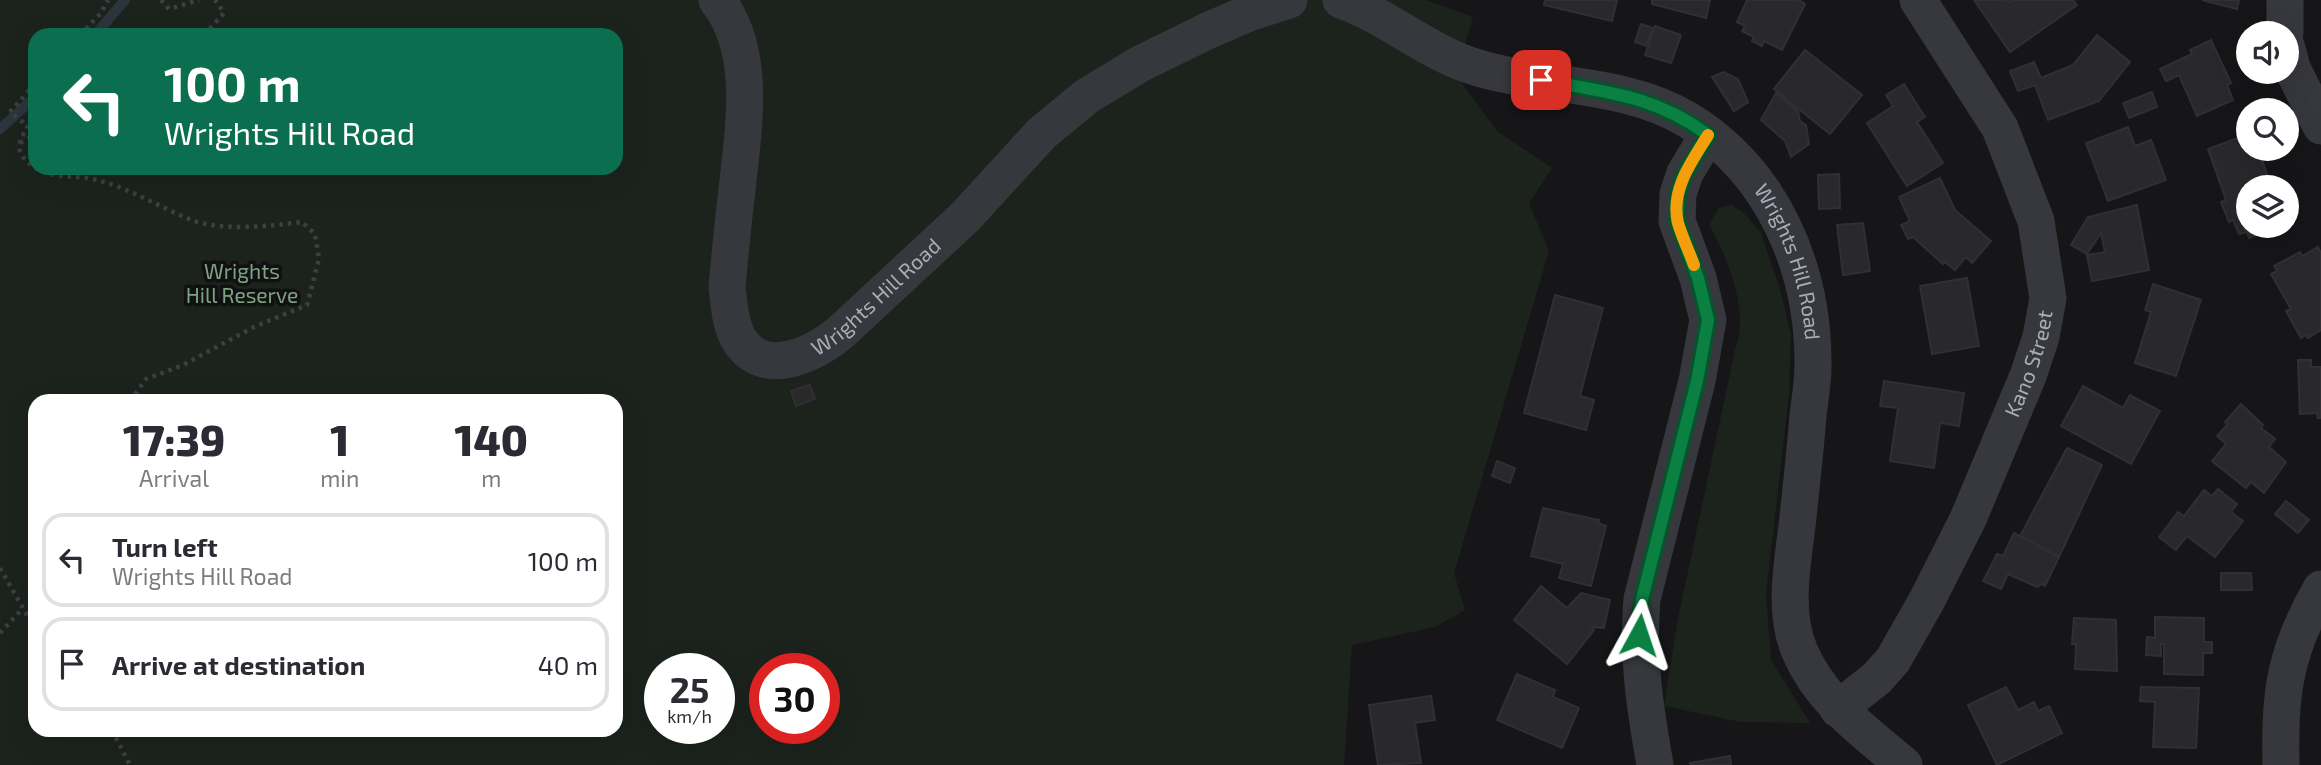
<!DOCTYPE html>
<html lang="en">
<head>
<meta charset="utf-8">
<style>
  body { margin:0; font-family:"Exo 2",sans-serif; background:#f2f2f3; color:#2b2b33; height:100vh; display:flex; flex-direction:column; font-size:26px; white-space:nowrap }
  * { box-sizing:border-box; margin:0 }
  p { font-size:23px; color:#7c7c81 }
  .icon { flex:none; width:38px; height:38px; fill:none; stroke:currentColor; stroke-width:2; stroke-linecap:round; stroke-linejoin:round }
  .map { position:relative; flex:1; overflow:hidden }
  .side { position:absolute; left:28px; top:394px; width:595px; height:343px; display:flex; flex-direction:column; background:#fff; border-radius:21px; box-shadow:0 7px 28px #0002 }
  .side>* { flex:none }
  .banner { position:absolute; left:28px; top:28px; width:595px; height:147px; border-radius:21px; box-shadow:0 7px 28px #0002; background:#0b6e4f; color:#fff; overflow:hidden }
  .fabs { position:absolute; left:2236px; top:21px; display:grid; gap:14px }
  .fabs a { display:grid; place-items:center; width:63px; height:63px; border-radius:50%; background:#fff; box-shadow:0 7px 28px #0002; font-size:35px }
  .speed { position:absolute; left:644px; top:653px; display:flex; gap:14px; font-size:35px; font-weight:700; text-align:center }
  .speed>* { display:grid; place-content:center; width:91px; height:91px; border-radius:50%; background:#fff; box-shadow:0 7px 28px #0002; line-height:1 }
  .speed small { font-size:18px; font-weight:400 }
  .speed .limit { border:10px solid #d22; background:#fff; color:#111 }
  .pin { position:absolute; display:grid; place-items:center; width:60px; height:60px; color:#fff; margin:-30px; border-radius:14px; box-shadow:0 4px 10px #0006 }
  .me { position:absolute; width:77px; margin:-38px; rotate:5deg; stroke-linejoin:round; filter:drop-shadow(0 0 5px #0008) }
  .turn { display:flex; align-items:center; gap:24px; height:147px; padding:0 21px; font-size:32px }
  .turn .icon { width:91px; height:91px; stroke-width:2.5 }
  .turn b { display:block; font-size:49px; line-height:60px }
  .eta { display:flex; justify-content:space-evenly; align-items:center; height:119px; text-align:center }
  .eta b { font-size:42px; font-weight:800; line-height:49px }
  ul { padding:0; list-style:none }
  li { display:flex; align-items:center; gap:21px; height:94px; margin:0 14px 10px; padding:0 7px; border:4px solid #e1e1e2; border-radius:21px }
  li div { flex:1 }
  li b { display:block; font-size:26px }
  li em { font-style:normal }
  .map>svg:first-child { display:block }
</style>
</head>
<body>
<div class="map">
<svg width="2321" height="765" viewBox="0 0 2321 765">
  <rect width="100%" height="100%" fill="#161618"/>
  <g fill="#1c231d" fill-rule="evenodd">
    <path d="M 0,0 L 1426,0 L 1473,17 L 1456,75 L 1497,131 L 1552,168 L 1529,203 L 1549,251 L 1454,573 L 1465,610 L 1435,627 L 1352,645 L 1344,765 L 0,765 ZM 35,35 L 616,35 L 616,168 L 35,168 ZM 35,401 L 616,401 L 616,730 L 35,730 ZM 660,668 L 719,668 L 719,728 L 660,728 ZM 765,668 L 824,668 L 824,728 L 765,728 Z"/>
    <path d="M 1732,205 L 1745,214 L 1761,233 L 1780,289 L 1791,335 L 1789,395 L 1766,593 L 1771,660 L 1810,723 L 1741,722 L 1664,706 L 1677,623 L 1735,350 C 1750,310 1728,260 1709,224 L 1719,208 Z"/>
  </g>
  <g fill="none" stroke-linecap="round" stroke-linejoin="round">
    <g stroke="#2c353c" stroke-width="10">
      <polyline points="95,35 125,0"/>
      <polyline points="0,129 35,97"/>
    </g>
  </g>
  <g fill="#29292c" stroke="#303034" stroke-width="2">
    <polygon points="1545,0 1617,0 1612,21 1544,5"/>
    <polygon points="1652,0 1710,0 1706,18 1652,4"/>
    <polygon points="1747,0 1799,0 1805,4 1782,50 1764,41 1762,46 1752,41 1754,37 1742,31 1745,26 1737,22"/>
    <polygon points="1974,0 2007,0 2009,2 2012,0 2073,0 2077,5 2010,52"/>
    <polygon points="2202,0 2239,0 2237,9"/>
    <polygon points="1641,24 1653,28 1646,46 1635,42"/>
    <polygon points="1655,26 1681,35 1671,63 1645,55"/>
    <polygon points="2097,35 2130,62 2099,101 2048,120 2035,85 2018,91 2010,71 2034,62 2041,78 2073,65"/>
    <polygon points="2211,40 2231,83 2227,85 2233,100 2197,116 2179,75 2166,81 2160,69 2192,54 2190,50"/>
    <polygon points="1805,50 1862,95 1830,134 1774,89"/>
    <polygon points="1723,72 1738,79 1748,102 1734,111 1712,77"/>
    <polygon points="1904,84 1925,117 1917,122 1943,163 1907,186 1867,123 1893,106 1886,95"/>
    <polygon points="2152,92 2157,107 2129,118 2123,103"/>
    <polygon points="1776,93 1798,111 1800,121 1806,125 1809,144 1791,157 1785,141 1761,120"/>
    <polygon points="2128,127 2135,146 2151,140 2166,180 2108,201 2086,143"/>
    <polygon points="2249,130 2249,149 2277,149 2261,156 2271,187 2249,187 2249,226 2265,226 2255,229 2257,235 2249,238 2247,232 2239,234 2233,220 2229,222 2221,202 2226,200 2208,149 2243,136 2242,133"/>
    <polygon points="1839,174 1840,208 1819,209 1818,175"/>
    <polygon points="1940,178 1955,210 1991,241 1972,263 1966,257 1955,270 1945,262 1943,264 1913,237 1908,239 1901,225 1910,221 1899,197"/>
    <polygon points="2137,205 2149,270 2092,281 2087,255 2105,252 2101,233 2087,254 2071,245 2088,217"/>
    <polygon points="1863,223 1870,271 1843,275 1837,225"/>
    <polygon points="2318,247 2321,253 2321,330 2308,338 2306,335 2301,338 2286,311 2291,309 2271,274 2277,271 2274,266 2300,252 2302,256"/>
    <polygon points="1967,278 1979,346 1932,354 1920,286"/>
    <polygon points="2153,284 2201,300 2176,376 2135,363 2151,312 2145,310"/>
    <polygon points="1555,295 1603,308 1580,396 1594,400 1586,430 1524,413"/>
    <polygon points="2298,360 2311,360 2311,367 2321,367 2321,418 2318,418 2317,413 2300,414"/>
    <polygon points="1884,381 1964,393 1959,426 1940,423 1934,468 1890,461 1898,408 1880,406"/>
    <polygon points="810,385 815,399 796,406 791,391"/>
    <polygon points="2083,386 2123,408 2130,395 2160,411 2131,464 2061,426"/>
    <polygon points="2241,404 2263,425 2261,428 2275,439 2269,447 2286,462 2264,493 2251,482 2246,488 2212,461 2226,444 2217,436 2228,424 2225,422"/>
    <polygon points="2067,448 2102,465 2059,557 2020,536"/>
    <polygon points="1497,461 1515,468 1510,483 1492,476"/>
    <polygon points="2218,489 2237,504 2231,512 2243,521 2215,557 2187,536 2176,550 2159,537 2178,512 2184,516 2204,490 2212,496"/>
    <polygon points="2286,501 2309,520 2298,533 2275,514"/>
    <polygon points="1543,508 1599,520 1598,523 1606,526 1591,586 1559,578 1563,564 1531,556"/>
    <polygon points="2014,533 2059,557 2045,586 2042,584 2037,587 2008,574 2001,589 1983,581 1997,554 2003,556"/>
    <polygon points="2221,573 2251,573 2252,590 2221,590"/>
    <polygon points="1541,586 1567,608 1581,593 1610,600 1604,628 1591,627 1594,630 1567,664 1514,620"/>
    <polygon points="2155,617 2204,618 2204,642 2212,642 2212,653 2203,653 2203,675 2164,674 2164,644 2161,644 2161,656 2146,655 2147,637 2155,638"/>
    <polygon points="2074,618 2116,620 2117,671 2075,669 2076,644 2072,644"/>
    <polygon points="1517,674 1555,690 1553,697 1579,708 1562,748 1497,720"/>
    <polygon points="2006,687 2018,710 2034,702 2038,711 2049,706 2062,733 1997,765 1968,705"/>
    <polygon points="2141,687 2199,688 2196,748 2153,747 2155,702 2140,701"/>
    <polygon points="1431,696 1435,720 1415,723 1421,763 1378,765 1369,705"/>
    <polygon points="1730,756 1731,765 1691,765 1690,763"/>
  </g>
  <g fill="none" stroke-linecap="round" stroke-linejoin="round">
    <g stroke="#3d3f44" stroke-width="4.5" stroke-dasharray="3.5 5" stroke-linecap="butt">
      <polyline points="161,0 169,9 199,0"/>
      <polyline points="80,35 101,13 108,0"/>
      <polyline points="204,35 224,13 215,0"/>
      <path d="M 35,84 L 10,112 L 28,126 C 16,146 15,153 35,168"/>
      <polyline points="20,143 35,135"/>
      <path d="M 35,168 C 53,179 74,175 93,179 C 128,187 157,206 189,219 C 218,232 271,226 302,222 L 315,234 L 319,259 L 307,305 L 254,327 L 183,365 L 146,379 L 130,401"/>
      <polyline points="0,568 35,629"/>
      <polyline points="0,633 23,608"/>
      <polyline points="112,730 130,765"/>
    </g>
    <g stroke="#37383d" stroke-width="37">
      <path id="s1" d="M 717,0 C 758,52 743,130 737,190 C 733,222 730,255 727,287 C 729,304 730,321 737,336 C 761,381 813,355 841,332 L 965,217 L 1042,133 L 1087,96 L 1140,64 L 1205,32 L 1251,12 L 1289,0"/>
      <path id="s2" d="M 1341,0 C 1387,16 1423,49 1469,65 C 1540,89 1622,80 1688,120 C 1773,172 1814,269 1813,366 C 1813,382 1810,399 1808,416 C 1805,453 1801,489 1797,526 C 1792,566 1783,614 1800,652 C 1821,701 1865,732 1904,765"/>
      <polyline points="2285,33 2285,0"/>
      <polyline points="2287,48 2292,68 2321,126"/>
      <path id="s3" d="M 1838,709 L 1877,678 L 1893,660 L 1927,600 L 1968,519 L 2028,376 L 2041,337 L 2048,298 L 2036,221 L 2000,128 L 1918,0"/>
      <path d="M 1655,765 C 1645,707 1637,659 1642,599 L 1697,381 L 1708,320 L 1698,278 L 1677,221 L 1678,194 L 1685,173 L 1708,135"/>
      <path d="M 2281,765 C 2279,694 2285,651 2321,589"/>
    </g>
  </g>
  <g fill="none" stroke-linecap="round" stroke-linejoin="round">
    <g stroke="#07532c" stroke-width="18">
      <path id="route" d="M 1541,80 C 1605,92 1654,95 1708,135 L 1685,173 L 1678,194 L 1677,221 L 1698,278 L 1708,320 L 1697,381 L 1642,599 L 1639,635"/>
    </g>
    <use href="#route" stroke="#0b8043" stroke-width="12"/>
    <path stroke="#f59e0b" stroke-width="12" d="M 1694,265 C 1689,251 1682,237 1678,223 C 1670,190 1692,161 1708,135"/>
  </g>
  <g text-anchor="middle" stroke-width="7" stroke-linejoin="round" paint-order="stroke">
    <g font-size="21" fill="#a8adb8" stroke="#111113">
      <text dy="7" stroke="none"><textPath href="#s2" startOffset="551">Wrights Hill Road</textPath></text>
      <text dy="7" stroke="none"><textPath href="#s1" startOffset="514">Wrights Hill Road</textPath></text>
      <text dy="7" stroke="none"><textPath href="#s3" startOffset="401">Kano Street</textPath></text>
    </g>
    <g font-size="21" fill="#7fa381" stroke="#111113">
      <text x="242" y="279">Wrights<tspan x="242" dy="24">Hill Reserve</tspan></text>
    </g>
  </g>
</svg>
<div class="fabs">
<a><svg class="icon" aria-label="sound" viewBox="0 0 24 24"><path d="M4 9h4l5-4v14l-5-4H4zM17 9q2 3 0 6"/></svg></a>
<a><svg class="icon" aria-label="search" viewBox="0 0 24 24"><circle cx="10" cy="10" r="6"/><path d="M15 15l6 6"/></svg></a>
<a><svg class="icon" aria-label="layers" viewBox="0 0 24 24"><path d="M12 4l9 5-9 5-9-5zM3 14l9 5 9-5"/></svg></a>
</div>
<div class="speed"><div>25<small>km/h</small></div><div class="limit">30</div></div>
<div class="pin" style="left:1541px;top:80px;background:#d93025"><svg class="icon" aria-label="arrive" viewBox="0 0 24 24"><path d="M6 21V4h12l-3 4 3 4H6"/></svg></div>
<svg class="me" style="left:1639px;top:635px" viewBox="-20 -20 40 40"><path d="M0-17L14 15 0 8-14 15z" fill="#0b8043" stroke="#fff" stroke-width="4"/></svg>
<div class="banner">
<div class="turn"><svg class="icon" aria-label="left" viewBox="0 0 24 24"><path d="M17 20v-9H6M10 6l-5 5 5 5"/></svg><div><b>100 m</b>Wrights Hill Road</div></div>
</div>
<section class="side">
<div class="eta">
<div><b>17:39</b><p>Arrival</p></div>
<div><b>1</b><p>min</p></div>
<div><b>140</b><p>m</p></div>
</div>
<ul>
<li><svg class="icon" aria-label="left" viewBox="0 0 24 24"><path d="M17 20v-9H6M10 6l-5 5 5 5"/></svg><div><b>Turn left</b><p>Wrights Hill Road</p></div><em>100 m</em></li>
<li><svg class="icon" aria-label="arrive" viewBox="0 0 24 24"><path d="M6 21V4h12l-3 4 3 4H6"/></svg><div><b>Arrive at destination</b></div><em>40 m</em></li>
</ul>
</section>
</div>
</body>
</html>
